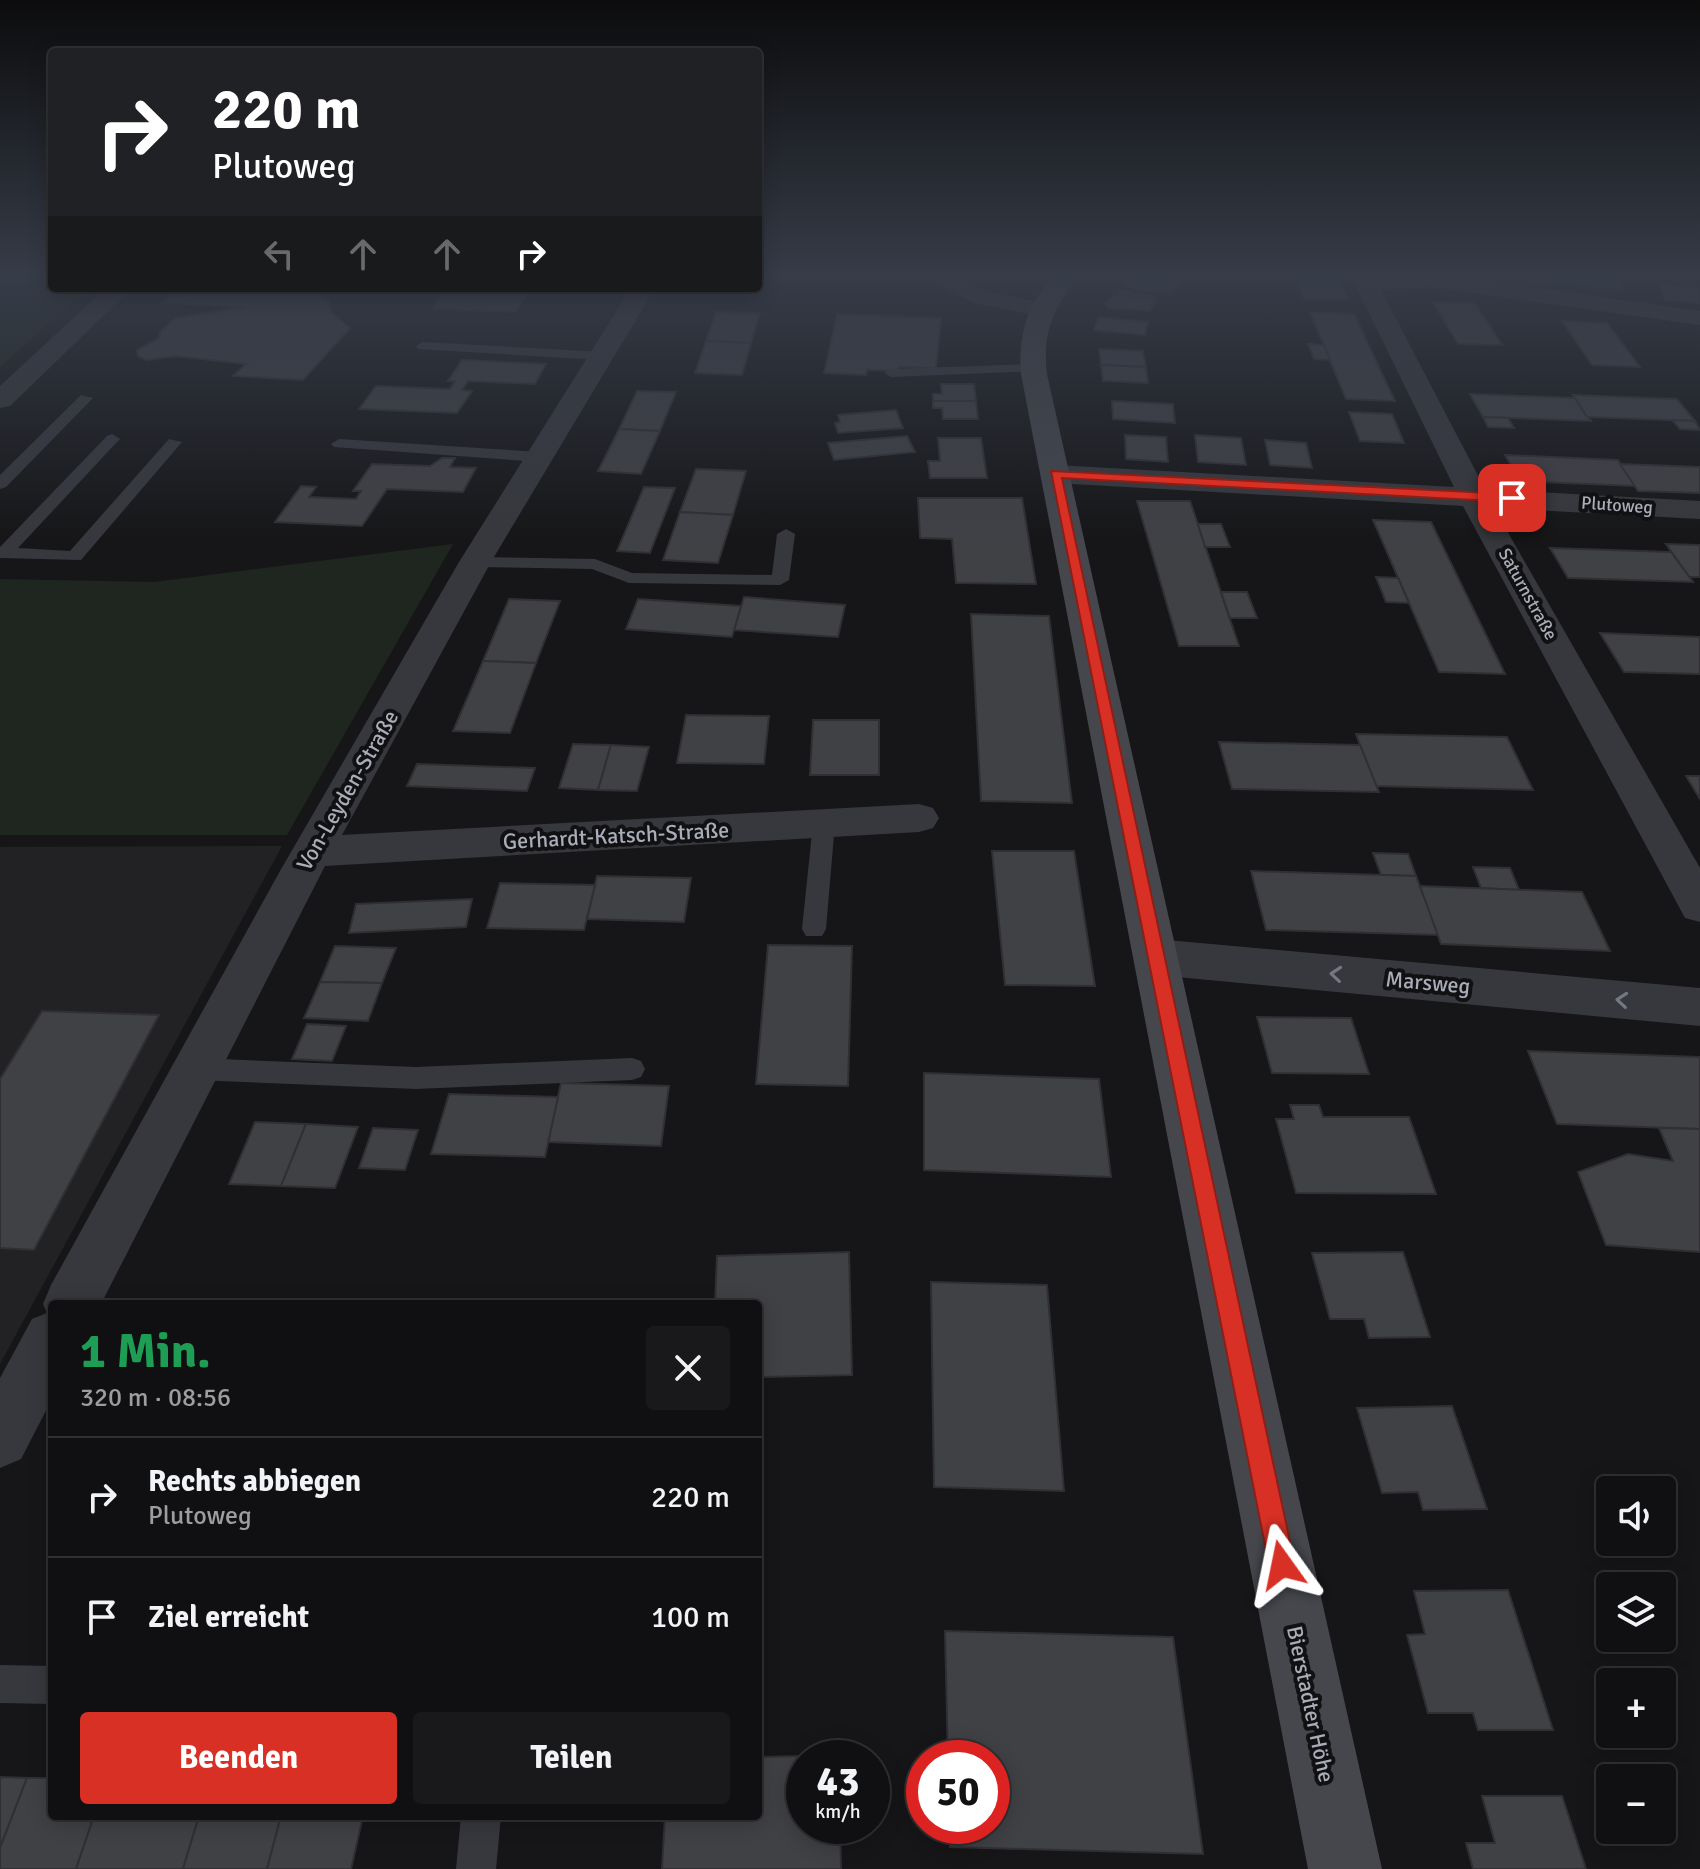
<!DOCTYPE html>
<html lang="de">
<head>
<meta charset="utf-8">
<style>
  body { margin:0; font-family:Signika,sans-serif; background:#19191b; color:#f1f3f6; height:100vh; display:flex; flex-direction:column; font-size:30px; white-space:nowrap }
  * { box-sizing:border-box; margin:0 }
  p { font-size:26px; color:#9c9d9f }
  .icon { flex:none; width:44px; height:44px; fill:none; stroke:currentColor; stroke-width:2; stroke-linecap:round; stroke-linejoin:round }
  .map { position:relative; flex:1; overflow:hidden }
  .panel { position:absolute; left:48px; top:1300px; width:714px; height:520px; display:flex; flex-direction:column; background:#101012; border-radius:8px; box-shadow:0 4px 20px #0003,0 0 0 2px #303032 }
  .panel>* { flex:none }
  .banner { position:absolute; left:48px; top:48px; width:714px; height:244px; border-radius:8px; box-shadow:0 4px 20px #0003,0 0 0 2px #303032; background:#202124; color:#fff; overflow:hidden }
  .buttons { position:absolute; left:1596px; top:1476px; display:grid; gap:16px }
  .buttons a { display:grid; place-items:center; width:80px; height:80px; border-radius:8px; background:#101012; box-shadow:0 4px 20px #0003,0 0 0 2px #303032; font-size:40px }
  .speed { position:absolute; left:786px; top:1740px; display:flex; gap:16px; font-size:40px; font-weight:700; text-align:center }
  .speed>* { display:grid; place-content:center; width:104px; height:104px; border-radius:50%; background:#101012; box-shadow:0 4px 20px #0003,0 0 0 2px #303032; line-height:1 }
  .speed small { font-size:20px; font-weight:400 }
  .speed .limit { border:12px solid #d22; background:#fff; color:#111 }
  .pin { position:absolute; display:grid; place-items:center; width:68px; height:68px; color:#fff; margin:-34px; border-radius:16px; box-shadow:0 4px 12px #0006 }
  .me { position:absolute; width:88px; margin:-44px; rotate:348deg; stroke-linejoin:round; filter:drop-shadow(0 0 6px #0008) }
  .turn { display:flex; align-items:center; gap:28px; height:168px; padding:0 32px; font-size:36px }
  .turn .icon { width:104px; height:104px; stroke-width:2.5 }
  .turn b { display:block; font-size:56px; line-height:68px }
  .lanes { display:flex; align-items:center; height:76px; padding:0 32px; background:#0003; justify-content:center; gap:40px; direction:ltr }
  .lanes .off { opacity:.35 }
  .round { display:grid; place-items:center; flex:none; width:84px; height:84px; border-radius:8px; background:#19191b }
  .headline { display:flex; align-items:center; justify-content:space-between; height:136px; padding:0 32px }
  h1 { font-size:48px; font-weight:700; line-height:60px; color:#1e9e55 }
  .primary-button { display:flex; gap:16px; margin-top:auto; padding:16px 32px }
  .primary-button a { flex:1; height:92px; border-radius:8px; background:#d93025; color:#fff; font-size:32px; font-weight:700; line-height:92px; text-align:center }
  .primary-button a+a { background:#19191b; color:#f1f3f6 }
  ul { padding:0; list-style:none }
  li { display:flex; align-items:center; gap:24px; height:120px; padding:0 32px; border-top:2px solid #303032 }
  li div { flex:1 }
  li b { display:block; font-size:30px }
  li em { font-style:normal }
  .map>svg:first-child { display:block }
</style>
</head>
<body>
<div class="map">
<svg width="1700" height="1869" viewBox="0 0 1700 1869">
  <rect width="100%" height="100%" fill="#161618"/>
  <polygon fill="#222225" points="282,846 0,1364 0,847"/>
  <g fill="#1e261f">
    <polygon points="0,278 52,278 52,288 88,288 0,367"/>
    <polygon points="453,544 287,835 0,835 0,579 154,582"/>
  </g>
  <g fill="#404145" stroke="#303034" stroke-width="2">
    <polygon points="1131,278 1162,278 1180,282 1170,293 1142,291 1124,285"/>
    <polygon points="1296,278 1339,278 1349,300 1304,299"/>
    <polygon points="1527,278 1619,278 1624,290 1528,281"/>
    <polygon points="1658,284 1700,288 1700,303 1665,300"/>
    <polygon points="180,288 340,288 311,295 329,301 331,312 350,328 303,380 233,376 246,364 176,356 147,360 138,356 137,350 159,338 160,332 175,318 244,307 162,303"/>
    <polygon points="470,288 479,288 476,293 505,293 506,288 601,288 599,293 524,290 522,295 526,295 516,312 432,309 444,292 467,292"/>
    <polygon points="679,288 749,288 748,292"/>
    <polygon points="1117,290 1155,296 1152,300 1114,294"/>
    <polygon points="1115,294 1152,300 1156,300 1150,311 1108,308 1105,304"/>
    <polygon points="1433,302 1475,303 1502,345 1458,344"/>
    <polygon points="716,312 760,313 751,343 706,341"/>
    <polygon points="1310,312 1354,314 1395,401 1346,399"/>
    <polygon points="837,314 941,318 936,368 899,367 898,371 867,370 866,375 824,373"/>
    <polygon points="1098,317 1148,322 1145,335 1094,330"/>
    <polygon points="1562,321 1607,323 1640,367 1592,365"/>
    <polygon points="706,341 751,343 742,375 695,373"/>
    <polygon points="1308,344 1324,345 1330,360 1314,359"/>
    <polygon points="1099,349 1143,351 1146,367 1101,365"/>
    <polygon points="462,360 546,364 535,384 468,381 462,390 472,391 457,413 359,409 376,386 450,389 455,381 448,381"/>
    <polygon points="1101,365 1146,367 1148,383 1103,381"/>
    <polygon points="941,384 974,384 976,401 933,401 933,394 942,394"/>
    <polygon points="637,391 676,392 660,431 619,429"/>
    <polygon points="1470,394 1575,398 1591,421 1483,417"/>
    <polygon points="1573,395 1677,399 1695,421 1587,417"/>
    <polygon points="933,401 976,401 978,419 943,419 942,408 933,408"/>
    <polygon points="1112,401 1173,404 1175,423 1113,419"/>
    <polygon points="896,410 903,428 838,433 835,423 840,422 838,415"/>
    <polygon points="1349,412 1392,414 1404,443 1360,441"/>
    <polygon points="1483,417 1508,418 1514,428 1488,427"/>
    <polygon points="1672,420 1695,421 1700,430 1680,429"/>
    <polygon points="619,429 660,431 641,474 598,471"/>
    <polygon points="1125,435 1166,437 1168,462 1126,459"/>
    <polygon points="1195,435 1241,438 1246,465 1198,462"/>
    <polygon points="907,436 915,452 834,460 828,443"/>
    <polygon points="938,438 981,438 987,478 930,478 928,461 940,461"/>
    <polygon points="1265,440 1306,443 1312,468 1270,465"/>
    <polygon points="1505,455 1618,460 1635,486 1520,481"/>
    <polygon points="442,458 455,458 450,467 476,468 463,492 387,489 362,526 275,522 301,486 316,487 309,497 356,499 361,491 353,491 372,464 430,466"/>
    <polygon points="1620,464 1700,467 1700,493 1638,491"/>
    <polygon points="696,469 746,471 733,515 680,512"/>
    <polygon points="644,487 675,488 650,553 617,551"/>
    <polygon points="918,498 1022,498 1036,584 956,583 952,539 920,538"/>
    <polygon points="1137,501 1190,501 1239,646 1179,646"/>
    <polygon points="680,512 733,515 718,563 663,560"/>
    <polygon points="1373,520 1431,522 1505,674 1439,672"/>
    <polygon points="1198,524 1221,524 1230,547 1205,547"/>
    <polygon points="1666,544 1700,545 1700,577 1689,577"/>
    <polygon points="1550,548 1671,552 1693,582 1568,578"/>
    <polygon points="1376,577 1398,578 1409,603 1386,602"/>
    <polygon points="1221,592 1247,592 1257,618 1230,618"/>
    <polygon points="744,597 845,605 838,637 734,630"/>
    <polygon points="509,599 560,601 536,663 483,661"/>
    <polygon points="638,599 741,606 732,637 626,629"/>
    <polygon points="971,614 1049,616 1072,803 981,801"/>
    <polygon points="1600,633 1700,637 1700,674 1624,672"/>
    <polygon points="483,661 536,663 510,733 453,731"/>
    <polygon points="686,715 769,716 764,764 677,763"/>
    <polygon points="813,720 879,720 879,775 810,775"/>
    <polygon points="1356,734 1507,737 1533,790 1375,786"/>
    <polygon points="1219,742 1360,745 1379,792 1232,789"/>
    <polygon points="573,744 611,745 598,790 559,788"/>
    <polygon points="611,745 649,747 637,791 598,790"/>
    <polygon points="417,764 535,768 527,791 407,786"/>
    <polygon points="1686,776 1700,776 1700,799"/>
    <polygon points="992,851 1074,851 1095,986 1005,985"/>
    <polygon points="1373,853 1408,854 1416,876 1381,875"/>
    <polygon points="1473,867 1510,868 1519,890 1481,888"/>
    <polygon points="1251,871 1416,876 1439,935 1266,930"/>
    <polygon points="597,876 691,878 684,922 587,919"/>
    <polygon points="500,883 595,885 584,930 487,928"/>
    <polygon points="1420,886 1582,892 1610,951 1441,944"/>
    <polygon points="472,899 466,927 349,933 356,904"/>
    <polygon points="768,945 852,946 848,1086 756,1084"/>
    <polygon points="335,946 396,948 382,983 320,982"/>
    <polygon points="320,982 382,983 368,1021 304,1018"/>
    <polygon points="42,1011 159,1015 34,1250 0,1248 0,1079"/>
    <polygon points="1257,1017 1351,1018 1369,1074 1272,1073"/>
    <polygon points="307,1024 346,1026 332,1061 292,1059"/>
    <polygon points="1528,1051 1700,1057 1700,1129 1557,1124"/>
    <polygon points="924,1073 1099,1079 1111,1177 924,1170"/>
    <polygon points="561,1083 669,1086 661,1146 548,1142"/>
    <polygon points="449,1094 558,1097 545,1157 431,1154"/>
    <polygon points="1290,1105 1319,1105 1323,1117 1409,1117 1436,1194 1296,1193 1276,1119 1294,1119"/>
    <polygon points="255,1122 306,1124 281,1186 229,1184"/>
    <polygon points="306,1124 358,1127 335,1188 281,1186"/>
    <polygon points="373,1128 418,1130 405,1170 359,1168"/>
    <polygon points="1659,1128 1700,1129 1700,1252 1606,1245 1578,1172 1628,1154 1673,1161"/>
    <polygon points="849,1252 852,1375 758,1377 758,1304 715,1304 717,1256"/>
    <polygon points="1403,1252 1430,1337 1369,1338 1364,1319 1330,1319 1312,1253"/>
    <polygon points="931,1282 1047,1285 1064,1491 934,1487"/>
    <polygon points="1452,1406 1487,1509 1423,1510 1418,1492 1382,1493 1357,1408"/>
    <polygon points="1508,1590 1553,1730 1478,1730 1473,1713 1428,1713 1407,1635 1425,1634 1414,1591"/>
    <polygon points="945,1631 1173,1637 1203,1854 950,1847 950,1826 992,1826 992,1758 948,1758"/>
    <polygon points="839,1755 839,1758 804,1758 804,1826 840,1826 841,1869 662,1869 665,1816 758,1816 758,1757"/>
    <polygon points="0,1777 27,1778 0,1848"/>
    <polygon points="27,1778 52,1778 52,1816 94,1816 76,1869 0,1869 0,1848"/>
    <polygon points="1482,1796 1562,1796 1586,1869 1473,1869 1466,1843 1495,1843"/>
    <polygon points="94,1816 199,1816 183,1869 76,1869"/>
    <polygon points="199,1816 281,1816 267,1869 183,1869"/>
    <polygon points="281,1816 363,1816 351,1869 267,1869"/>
  </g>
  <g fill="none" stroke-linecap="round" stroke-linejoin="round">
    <g fill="#37383d" fill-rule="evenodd">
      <polygon points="423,342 602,352 609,356 602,360 418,349 416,346"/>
      <polygon points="1033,364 1040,368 1038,371 891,377 884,373 891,369"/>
      <polygon points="81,395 93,398 6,487 0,489 0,475"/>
      <polygon points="112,434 120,439 117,442 18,548 70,551 169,439 182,442 81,560 0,558 0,547 107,436"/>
      <polygon points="339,439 540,452 548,457 540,462 334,447 331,444"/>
      <polygon points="786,529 795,534 789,580 780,585 629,583 592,569 475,567 466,562 475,557 595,559 632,573 772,575 777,534"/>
      <polygon points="824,815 835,823 826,929 822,936 806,936 802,929 813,823"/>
      <polygon points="195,1058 416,1067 632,1058 641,1061 645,1069 641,1077 632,1080 416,1089 195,1080 186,1077 182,1069 186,1061"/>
      <polygon points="0,1665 52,1666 52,1704 0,1703"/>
      <polygon points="461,1816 501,1816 496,1869 456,1869"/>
    </g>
    <g fill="#37383d" fill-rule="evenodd">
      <polygon points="927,278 958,278 988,292 1050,304 1053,309 1041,316 974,303"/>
      <polygon points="1352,278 1470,278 1700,311 1700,325 1431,287 1381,290 1485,489 1700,501 1700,519 1494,508 1700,868 1700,922 1685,918 1463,506 1055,483 1045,480 1040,474 1045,468 1055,465 1454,487"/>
      <polygon points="106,288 132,288 10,406 0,408 0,386"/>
      <polygon points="631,288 655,288 491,562 342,835 919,804 933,808 939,818 933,828 919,832 325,866 101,1304 52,1304 52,1399 21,1459 0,1468 0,1378 32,1319 47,1313 43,1304 51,1285 280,871 459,562"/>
      <polygon points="1156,939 1700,988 1700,1026 1156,975 1140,969 1134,957 1140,945"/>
    </g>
    <path fill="#45474d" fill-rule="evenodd" d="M 1052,278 L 1076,278 C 1053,311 1042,333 1047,374 L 1382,1869 L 1308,1869 L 1021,374 C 1018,337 1026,307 1052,278 Z"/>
  </g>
  <defs><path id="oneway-chevron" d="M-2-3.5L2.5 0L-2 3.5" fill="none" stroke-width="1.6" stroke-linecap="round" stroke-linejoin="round" transform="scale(2)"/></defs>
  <g stroke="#757881">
    <use href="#oneway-chevron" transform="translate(1336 974) rotate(-175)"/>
    <use href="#oneway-chevron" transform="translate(1622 1000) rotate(-175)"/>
  </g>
  <linearGradient id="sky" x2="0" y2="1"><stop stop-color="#0c0c0d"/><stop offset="0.51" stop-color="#363c48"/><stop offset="1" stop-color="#363c48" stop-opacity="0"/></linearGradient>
  <rect width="1700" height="540" fill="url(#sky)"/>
  <polygon fill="#d93025" stroke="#8d1f18" stroke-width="2" points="1051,471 1512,494 1518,498 1512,502 1062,478 1295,1565 1291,1574 1282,1578 1272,1574 1269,1565"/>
  <g text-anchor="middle" stroke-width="8" stroke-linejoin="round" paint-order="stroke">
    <g font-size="18" fill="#a8adb8" stroke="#111113">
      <text transform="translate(1617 505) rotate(4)" y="6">Plutoweg</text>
      <text transform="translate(1528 594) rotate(61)" y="6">Saturnstraße</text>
    </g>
    <g font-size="22" fill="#a8adb8" stroke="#111113">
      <text transform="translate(347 790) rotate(-60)" y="8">Von-Leyden-Straße</text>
      <text transform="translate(616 835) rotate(-3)" y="8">Gerhardt-Katsch-Straße</text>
      <text transform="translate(1428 982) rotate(5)" y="8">Marsweg</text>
      <text transform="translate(1311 1704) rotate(78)" y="8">Bierstadter Höhe</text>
    </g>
  </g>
</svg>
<div class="buttons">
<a><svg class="icon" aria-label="sound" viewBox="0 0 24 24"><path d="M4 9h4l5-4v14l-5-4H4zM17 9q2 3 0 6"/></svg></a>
<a><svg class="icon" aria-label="layers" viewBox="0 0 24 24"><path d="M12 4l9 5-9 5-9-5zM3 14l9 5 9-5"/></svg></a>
<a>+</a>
<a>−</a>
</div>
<div class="speed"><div>43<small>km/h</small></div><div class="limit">50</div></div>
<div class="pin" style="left:1512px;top:498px;background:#d93025"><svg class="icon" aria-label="arrive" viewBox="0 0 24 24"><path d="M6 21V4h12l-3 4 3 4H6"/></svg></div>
<svg class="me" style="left:1282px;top:1565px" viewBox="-20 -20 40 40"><path d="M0-17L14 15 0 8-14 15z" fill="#d93025" stroke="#fff" stroke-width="4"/></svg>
<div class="banner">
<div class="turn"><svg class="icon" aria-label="right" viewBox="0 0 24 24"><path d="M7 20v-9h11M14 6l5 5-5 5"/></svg><div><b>220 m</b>Plutoweg</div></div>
<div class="lanes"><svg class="icon off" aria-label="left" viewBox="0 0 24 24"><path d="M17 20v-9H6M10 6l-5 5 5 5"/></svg><svg class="icon off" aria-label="ahead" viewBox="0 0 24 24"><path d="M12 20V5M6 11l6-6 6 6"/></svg><svg class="icon off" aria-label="ahead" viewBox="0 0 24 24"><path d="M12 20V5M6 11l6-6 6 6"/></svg><svg class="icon" aria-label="right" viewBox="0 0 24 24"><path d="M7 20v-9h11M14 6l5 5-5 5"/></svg></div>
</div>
<section class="panel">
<div class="headline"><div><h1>1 Min.</h1><p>320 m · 08:56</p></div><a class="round"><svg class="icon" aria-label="close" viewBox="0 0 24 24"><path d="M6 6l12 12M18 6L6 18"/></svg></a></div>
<ul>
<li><svg class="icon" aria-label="right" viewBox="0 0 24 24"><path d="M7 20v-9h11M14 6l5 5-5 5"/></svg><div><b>Rechts abbiegen</b><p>Plutoweg</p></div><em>220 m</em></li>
<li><svg class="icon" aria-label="arrive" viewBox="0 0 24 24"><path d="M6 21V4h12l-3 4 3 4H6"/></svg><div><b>Ziel erreicht</b></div><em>100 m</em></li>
</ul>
<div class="primary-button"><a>Beenden</a><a>Teilen</a></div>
</section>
</div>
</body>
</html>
